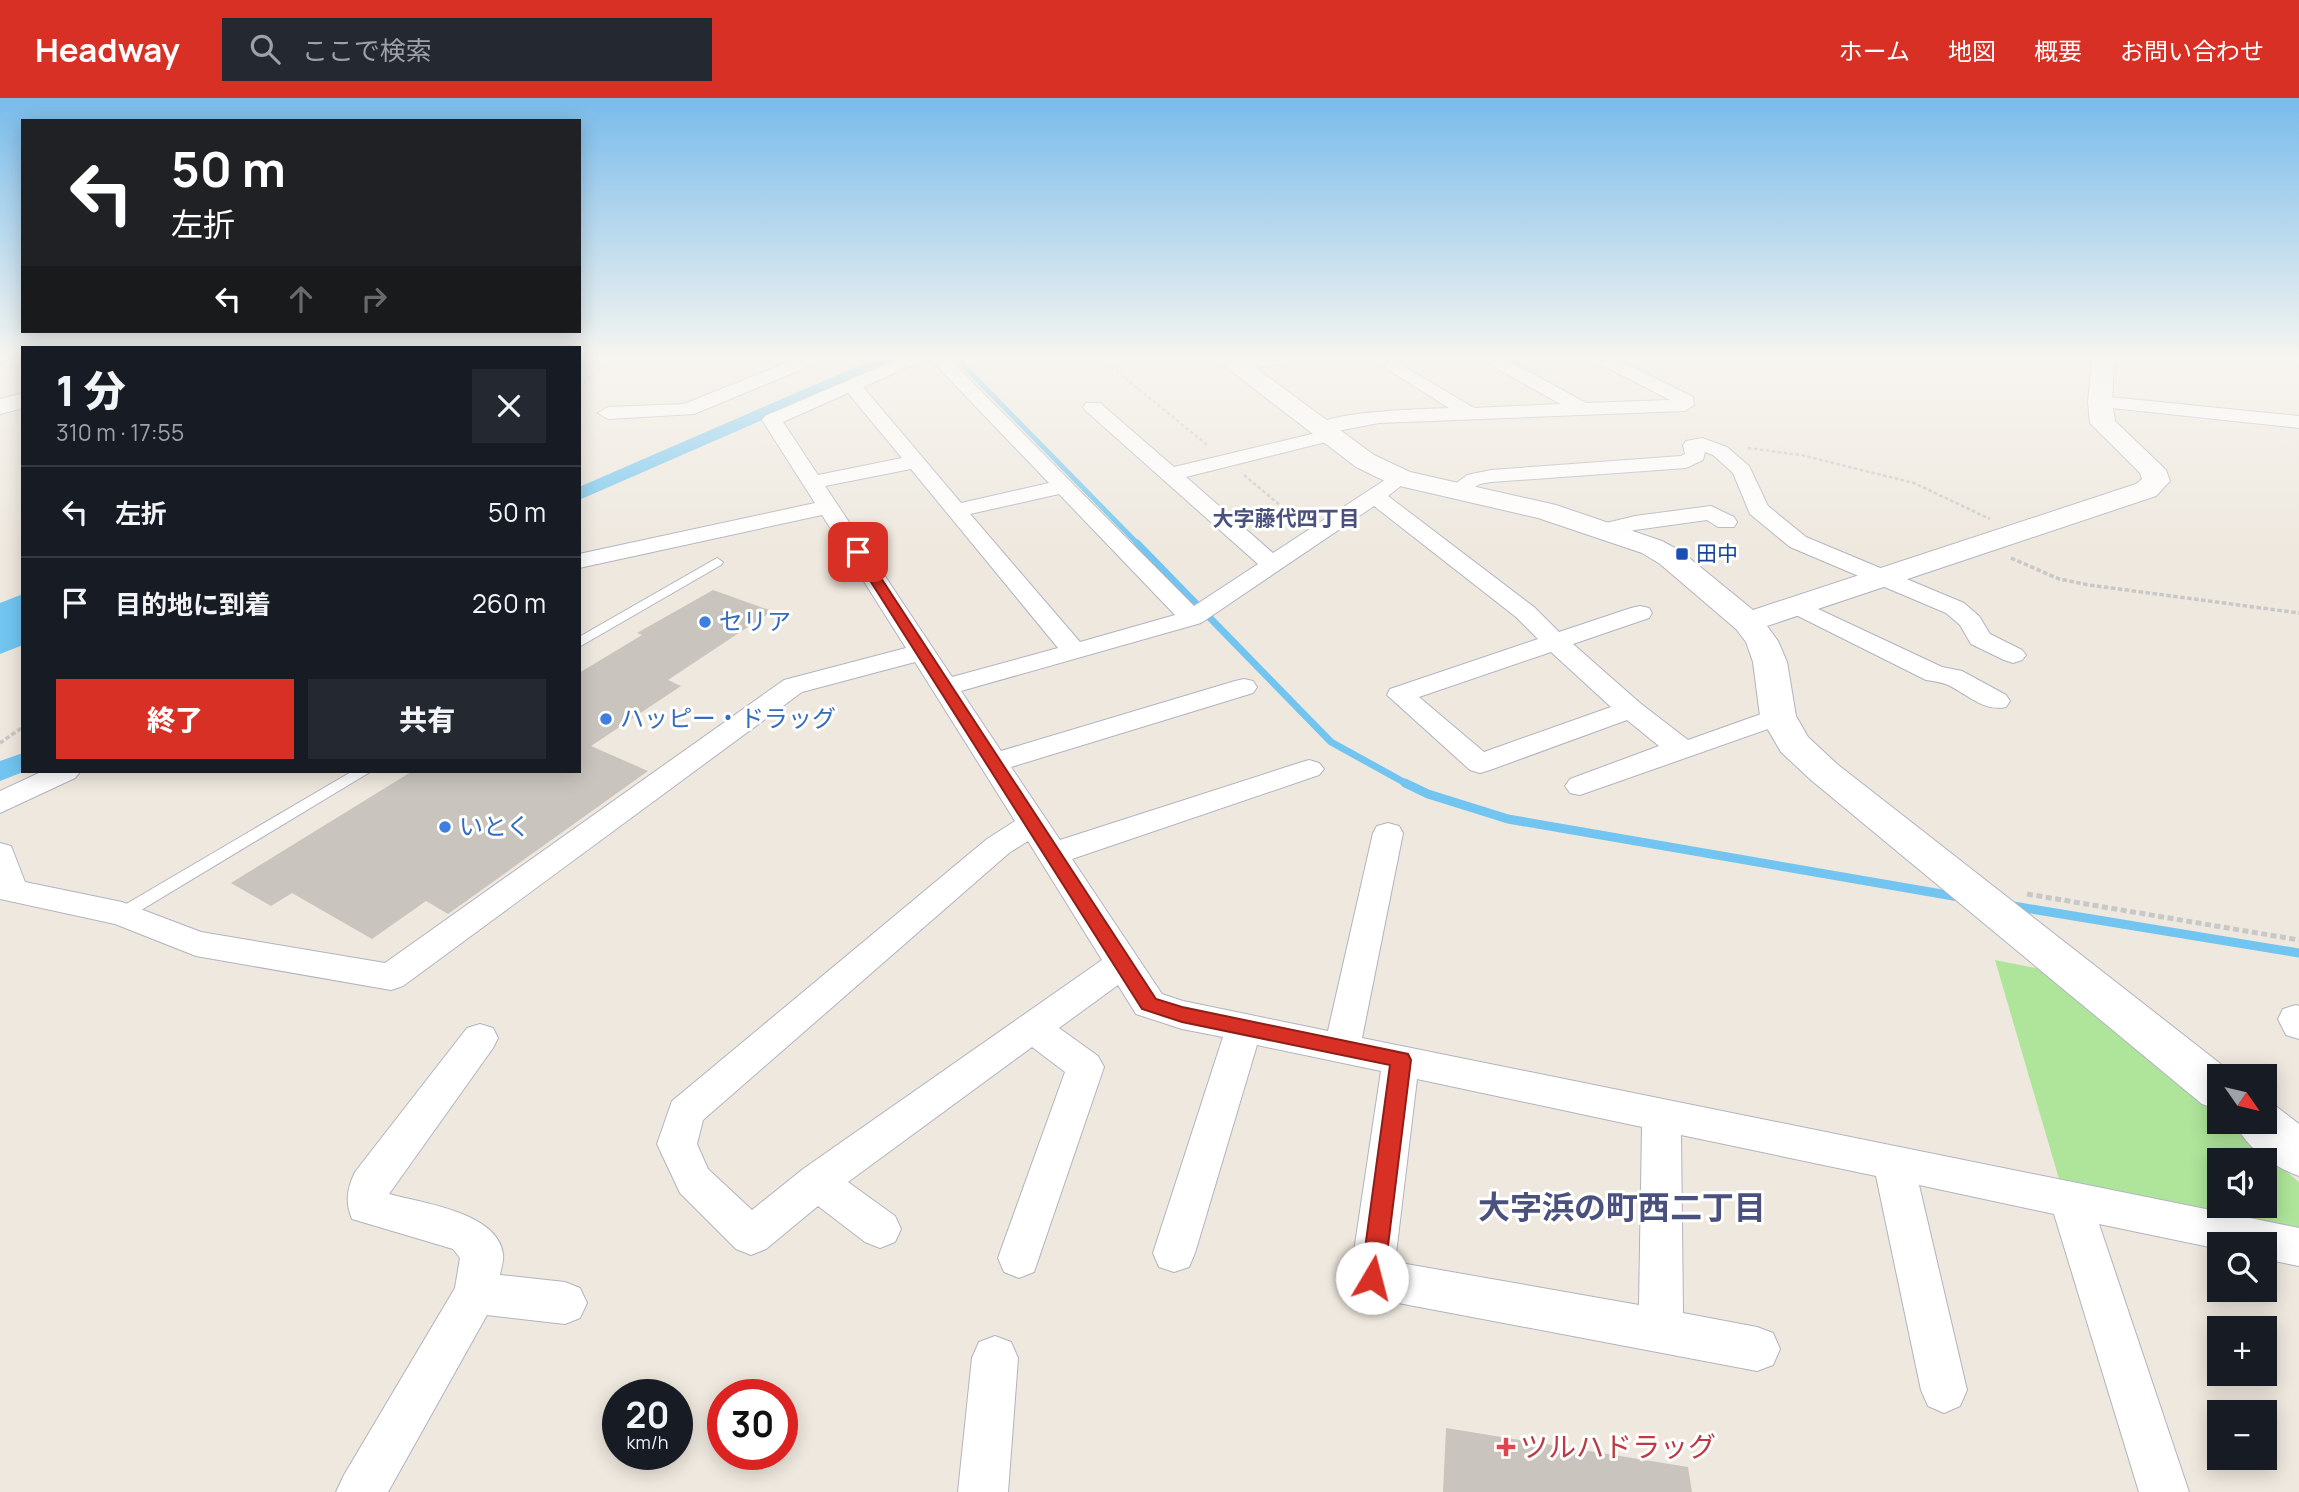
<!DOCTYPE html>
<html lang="ja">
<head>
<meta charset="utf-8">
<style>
  body { margin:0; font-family:Manrope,"Noto Sans JP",sans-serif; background:#242831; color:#f1f3f6; height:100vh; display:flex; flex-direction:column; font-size:26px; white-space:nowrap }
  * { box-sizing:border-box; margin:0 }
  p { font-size:23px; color:#9ea1a6 }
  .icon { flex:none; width:38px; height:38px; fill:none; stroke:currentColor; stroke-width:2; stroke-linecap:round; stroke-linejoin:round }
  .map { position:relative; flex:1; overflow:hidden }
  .details { position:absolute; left:21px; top:248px; width:560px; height:427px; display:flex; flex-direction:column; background:#171b24; border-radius:0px; box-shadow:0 4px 18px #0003 }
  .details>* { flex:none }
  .hud { position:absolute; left:21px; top:21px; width:560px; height:214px; border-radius:0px; box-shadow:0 4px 18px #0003; background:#202124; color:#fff; overflow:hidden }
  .needle { width:46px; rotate:124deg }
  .controls { position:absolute; left:2207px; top:966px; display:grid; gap:14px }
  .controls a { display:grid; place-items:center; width:70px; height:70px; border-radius:0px; background:#171b24; box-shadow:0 4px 18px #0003; font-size:35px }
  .speed { position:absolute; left:602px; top:1281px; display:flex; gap:14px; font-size:35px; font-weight:700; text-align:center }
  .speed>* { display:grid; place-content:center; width:91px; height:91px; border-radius:50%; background:#171b24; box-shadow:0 4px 18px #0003; line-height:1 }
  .speed small { font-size:18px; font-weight:400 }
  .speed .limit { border:10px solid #d22; background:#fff; color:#111 }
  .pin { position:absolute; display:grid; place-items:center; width:60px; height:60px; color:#fff; margin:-30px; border-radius:14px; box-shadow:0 4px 10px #0006 }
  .me { position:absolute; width:77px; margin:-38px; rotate:8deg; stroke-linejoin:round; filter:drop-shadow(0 0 5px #0008) }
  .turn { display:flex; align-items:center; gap:24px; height:147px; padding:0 35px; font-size:32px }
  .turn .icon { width:91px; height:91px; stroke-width:2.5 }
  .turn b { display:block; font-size:49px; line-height:60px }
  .lanes { display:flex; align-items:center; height:66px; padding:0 35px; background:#0003; justify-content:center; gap:35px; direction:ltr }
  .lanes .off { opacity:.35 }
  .round { display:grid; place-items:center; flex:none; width:74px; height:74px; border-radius:0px; background:#242831 }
  .head { display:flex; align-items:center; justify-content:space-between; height:119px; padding:0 35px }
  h1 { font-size:42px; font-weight:800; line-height:52px }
  .primary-button { display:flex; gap:14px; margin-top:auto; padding:14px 35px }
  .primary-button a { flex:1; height:80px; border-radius:0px; background:#d93025; color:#fff; font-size:28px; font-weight:800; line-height:80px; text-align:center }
  .primary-button a+a { background:#242831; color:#f1f3f6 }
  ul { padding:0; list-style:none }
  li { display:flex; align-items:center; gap:21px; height:91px; padding:0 35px; border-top:2px solid #363941 }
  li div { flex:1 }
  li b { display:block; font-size:26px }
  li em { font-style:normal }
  header { display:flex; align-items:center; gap:42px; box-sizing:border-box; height:98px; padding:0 35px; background:#d93025; color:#fff }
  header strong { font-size:33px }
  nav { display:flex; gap:38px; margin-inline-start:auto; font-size:24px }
  .search { width:490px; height:63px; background:#242831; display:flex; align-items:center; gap:18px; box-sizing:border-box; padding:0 24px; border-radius:0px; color:#9ea1a6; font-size:26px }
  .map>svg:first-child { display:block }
</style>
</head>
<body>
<header>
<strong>Headway</strong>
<div class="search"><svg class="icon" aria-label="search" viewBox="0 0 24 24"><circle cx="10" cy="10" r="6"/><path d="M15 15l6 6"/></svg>ここで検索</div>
<nav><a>ホーム</a><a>地図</a><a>概要</a><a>お問い合わせ</a></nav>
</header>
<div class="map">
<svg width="2299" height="1394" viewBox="0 0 2299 1394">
  <rect width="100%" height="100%" fill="#eee8de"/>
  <path fill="#aee59a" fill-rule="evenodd" d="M 1995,862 L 2046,872 L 2219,1017 L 2219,1024 L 2226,1024 L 2299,1084 L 2299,1132 L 2059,1081 ZM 2219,1062 L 2264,1062 L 2264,1108 L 2219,1108 Z"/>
  <polygon fill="#71c5f0" points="23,496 23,547 0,556 0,505"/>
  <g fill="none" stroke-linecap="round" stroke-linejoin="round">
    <polyline stroke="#71c5f0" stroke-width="5" points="957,261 1139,447"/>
    <polyline stroke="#71c5f0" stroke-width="7" points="1137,445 1331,644 1409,687"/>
    <g stroke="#71c5f0" stroke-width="9">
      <polyline points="1405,685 1428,696 1508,721 1959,799"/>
      <polyline points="2013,808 2299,855"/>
    </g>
    <g fill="#71c5f0" fill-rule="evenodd">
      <polygon points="874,261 895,261 893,265 579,402 579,389"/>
      <polygon points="23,655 23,674 0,683 0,663"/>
    </g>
  </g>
  <g fill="#c9c5be">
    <polygon points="713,492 772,513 668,582 681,588 591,648 648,673 448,816 426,803 372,841 292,795 271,808 231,785 411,674 579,674 579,575 642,537 637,535"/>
    <polygon points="1446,1330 1688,1369 1692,1394 1443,1394"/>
  </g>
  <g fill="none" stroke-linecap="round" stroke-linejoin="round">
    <g stroke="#b2b3c0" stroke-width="2">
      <g id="service">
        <polygon points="0,261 10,261 0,265"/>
        <polygon points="717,460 723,464 721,467 579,549 579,539"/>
        <polygon points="351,674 370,674 128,820 116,820 113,816 116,812"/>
      </g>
    </g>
    <g stroke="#b2b3c0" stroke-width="2">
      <g id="minor">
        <polygon points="796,261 820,261 817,265 694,316 608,321 598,315 608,309 684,306"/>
        <path d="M 898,261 L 921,261 L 918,265 L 863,289 L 961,405 L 1049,385 L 930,261 L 949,261 L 1194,508 L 1258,466 L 1086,313 L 1083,309 L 1086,305 L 1100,305 L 1174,369 L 1320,334 L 1314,329 C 1327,313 1425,311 1449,310 L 1387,271 L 1384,267 L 1393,262 L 1474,310 L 1560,306 L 1488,265 L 1485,261 L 1506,261 L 1586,305 L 1670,302 L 1598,265 L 1595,261 L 1617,261 L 1693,299 L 1694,307 L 1685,313 L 1379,325 L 1337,333 L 1341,337 L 1338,341 L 1186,379 L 1273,455 L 1394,376 L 1408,376 L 1411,380 L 1388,398 L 1534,509 L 1559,534 L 1631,510 L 1640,508 L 1649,510 L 1652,515 L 1649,520 L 1573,546 L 1640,605 L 1688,642 L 1778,610 L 1788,612 L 1792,618 L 1788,624 L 1580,697 L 1570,695 L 1565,688 L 1570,681 L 1659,648 L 1627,622 L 1490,672 L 1480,675 L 1470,672 L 1387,597 L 1390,591 L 1538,541 L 1516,519 L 1374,408 L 1201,525 L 961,593 L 1001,653 L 1235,583 L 1244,581 L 1253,583 L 1257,589 L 1253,595 L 1011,669 L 1060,742 L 1299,665 L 1309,662 L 1319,665 L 1324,671 L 1319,677 L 1072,761 L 1162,896 L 1183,903 L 1328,933 L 1373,735 L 1377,728 L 1388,725 L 1399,728 L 1403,735 L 1362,940 L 2299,1130 L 2299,1168 L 2264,1161 L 2264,1146 L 2219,1146 L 2219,1151 L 2099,1126 L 2189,1394 L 2139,1394 L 2054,1116 L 1919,1087 L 1967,1292 L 1960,1308 L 1944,1315 L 1928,1308 L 1921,1292 L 1876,1078 L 1681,1037 L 1683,1215 L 1757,1229 L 1773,1235 L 1780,1251 L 1773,1267 L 1757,1273 L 1372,1200 L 1357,1194 L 1350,1180 L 1381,973 L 1257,947 L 1195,1155 L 1189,1169 L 1174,1174 L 1159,1169 L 1153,1155 L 1223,939 L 1182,931 L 1136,916 L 1118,887 L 1059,930 L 1098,958 L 1104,969 L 1034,1174 L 1019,1180 L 1004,1174 L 998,1160 L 1065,974 L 1032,949 L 848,1084 L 895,1118 L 901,1131 L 895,1144 L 880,1150 L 865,1144 L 818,1108 L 766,1151 L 751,1157 L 736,1151 L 680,1095 L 657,1046 L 672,1003 L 987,741 L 1015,723 L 915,564 L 802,594 L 403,888 L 391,892 L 196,858 L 115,826 L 0,801 L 0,745 L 11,748 L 25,784 L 122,804 L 201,834 L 385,865 L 784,582 L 906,550 L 822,417 L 579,470 L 579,456 L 815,405 L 762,322 L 765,318 ZM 848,295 L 902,360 L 818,377 L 783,324 ZM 911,371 L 1058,550 L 952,579 L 825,388 ZM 1059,396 L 1175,517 L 1080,544 L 970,416 ZM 1551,554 L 1611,609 L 1484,654 L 1419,599 ZM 1028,743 L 1102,862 L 803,1071 L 752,1112 L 708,1071 L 697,1046 L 703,1022 L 1009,755 ZM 1417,981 L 1642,1029 L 1639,1207 L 1395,1164 Z"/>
        <polygon points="1252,261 1290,261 1281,266 1240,273 1231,268 1234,264"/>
        <polygon points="2100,298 2299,318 2299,330 2093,308 2091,304 2093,300"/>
        <polygon points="1702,340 1727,349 1749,368 1768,408 1806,439 1964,505 1979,518 1990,536 2022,552 2026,557 2022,562 2013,565 2004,562 1971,546 1960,527 1946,515 1790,449 1750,416 1733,375 1713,357 1705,354 1703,362 1686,370 1491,384 1480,386 1457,399 1449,398 1446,393 1467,377 1491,372 1681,358 1685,356 1683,347 1686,343"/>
        <polygon points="1711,408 1734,419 1737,424 1734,429 1718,429 1707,422 1635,432 1606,439 1598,437 1595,432 1598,427 1635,418"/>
        <path d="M 1799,502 L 1942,569 L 1962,573 L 2006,597 L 2010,603 L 2006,609 C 1984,614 1967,596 1948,587 C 1941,584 1933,583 1926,582 L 1790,514 L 1787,509 L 1790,504 Z"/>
        <polygon points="41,674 80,674 75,680 0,715 0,693"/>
        <polygon points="2296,907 2299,908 2299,941 2286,937 2278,921 2283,911"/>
        <path d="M 480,926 L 493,930 L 498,940 L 493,950 L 389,1096 C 421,1105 498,1114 503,1156 C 504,1162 501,1171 500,1177 L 565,1184 L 580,1190 L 587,1205 L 580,1220 L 565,1226 L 487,1217 L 388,1394 L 336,1394 L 344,1377 L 455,1190 L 460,1160 L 453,1151 L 352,1121 C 345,1104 347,1091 355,1074 L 467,930 Z"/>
        <polygon points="995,1238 1011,1244 1018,1260 1008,1394 958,1394 972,1260 979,1244"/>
      </g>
    </g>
    <g stroke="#b2b3c0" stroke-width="2">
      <g id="tertiary">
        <polygon points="1219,261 1244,261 1374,357 1410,374 1556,407 1662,443 1682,454 1753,512 2136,386 2142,381 2140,375 2090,325 2088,304 2092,261 2114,261 2112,304 2115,323 2166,372 2170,383 2156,398 1767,528 1778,543 1787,564 1796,618 1808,639 1837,666 2236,978 2219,978 2219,1012 2202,1006 1811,682 1781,654 1760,618 1753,564 1746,544 1736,531 1660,466 1642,455 1538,420 1391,386 1356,369 1222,266"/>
        <polygon points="23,295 23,310 0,316 0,301"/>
        <path d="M 2264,1005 L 2277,1009 L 2299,1026 L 2299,1078 C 2273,1069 2246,1049 2234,1024 L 2264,1024 Z"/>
      </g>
    </g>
    <g stroke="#c8c8c8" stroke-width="2.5" stroke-dasharray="3.5 2.5" stroke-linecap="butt">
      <polyline points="1102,261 1207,347"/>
      <polyline points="579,289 612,261"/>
      <polyline points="1748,350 1801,357 1914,385 1990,421"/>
      <polyline points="1244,377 1299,423"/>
    </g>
    <g stroke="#c8c8c8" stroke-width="3.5" stroke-dasharray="4.5 2.5" stroke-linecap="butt">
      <polyline points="2011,460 2059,481 2089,487 2299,515"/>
      <polyline points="0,645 23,629"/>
    </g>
    <polyline stroke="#c8c8c8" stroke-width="5" stroke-dasharray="6 3.5" stroke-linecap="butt" points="2027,796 2299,842"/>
    <use href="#service" fill="#fff" fill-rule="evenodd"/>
    <use href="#minor" fill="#fff" fill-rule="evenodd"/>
    <use href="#tertiary" fill="#fff" fill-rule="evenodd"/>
  </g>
  <linearGradient id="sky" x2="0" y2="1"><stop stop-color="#78bbeb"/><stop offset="0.57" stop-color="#f7f5f0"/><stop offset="1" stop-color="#f7f5f0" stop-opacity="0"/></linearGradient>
  <rect width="2299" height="456" fill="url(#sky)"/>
  <polygon fill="#d93025" stroke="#8d1f18" stroke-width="2" points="858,450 864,454 1156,901 1182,909 1408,956 1411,962 1384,1180 1380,1188 1372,1191 1364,1188 1361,1180 1390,967 1182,924 1142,911 852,454"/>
  <rect fill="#1a4fb4" stroke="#fff" stroke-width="2.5" x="1675" y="449" width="14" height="14" rx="3.5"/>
  <g fill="#3f7fe0" stroke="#fff" stroke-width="2.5">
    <circle cx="705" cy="524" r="7"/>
    <circle cx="606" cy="621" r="7"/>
    <circle cx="445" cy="729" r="7"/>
  </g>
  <path fill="#e0444e" stroke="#fff" stroke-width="2.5" d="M1502.5 1338.5h7v7h7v7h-7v7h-7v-7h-7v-7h7z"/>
  <g text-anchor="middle" stroke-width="6" stroke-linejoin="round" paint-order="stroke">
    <g font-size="21" font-weight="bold" fill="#4b517e" stroke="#fff">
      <text x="1286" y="428">大字藤代四丁目</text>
    </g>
    <g font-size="21" fill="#164399" stroke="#fff" text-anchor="start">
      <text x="1696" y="463">田中</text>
    </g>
    <g font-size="24" fill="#366cbe" stroke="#fff" text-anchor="start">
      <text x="719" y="532">セリア</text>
      <text x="620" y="629">ハッピー・ドラッグ</text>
      <text x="459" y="737">いとく</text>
    </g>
    <g font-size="28" fill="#be3a42" stroke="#fff" text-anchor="start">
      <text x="1520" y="1359">ツルハドラッグ</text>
    </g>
    <g font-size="32" font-weight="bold" fill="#4b517e" stroke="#fff">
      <text x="1622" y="1121">大字浜の町西二丁目</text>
    </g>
  </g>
</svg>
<div class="controls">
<a><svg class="needle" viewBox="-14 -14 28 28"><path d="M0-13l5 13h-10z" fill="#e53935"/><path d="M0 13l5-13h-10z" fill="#9ea1a6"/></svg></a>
<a><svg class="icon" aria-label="sound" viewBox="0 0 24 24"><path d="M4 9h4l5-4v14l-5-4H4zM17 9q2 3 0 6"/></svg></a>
<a><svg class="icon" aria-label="search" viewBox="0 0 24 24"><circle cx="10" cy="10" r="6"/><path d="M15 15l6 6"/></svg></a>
<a>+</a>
<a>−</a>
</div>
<div class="speed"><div>20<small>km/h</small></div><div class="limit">30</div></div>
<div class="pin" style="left:858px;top:454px;background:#d93025"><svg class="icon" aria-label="arrive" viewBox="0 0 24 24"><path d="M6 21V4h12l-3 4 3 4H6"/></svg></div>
<svg class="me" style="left:1372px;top:1180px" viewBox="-20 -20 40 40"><circle r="19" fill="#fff"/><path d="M0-13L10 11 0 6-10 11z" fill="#d93025"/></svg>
<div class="hud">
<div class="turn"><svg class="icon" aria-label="left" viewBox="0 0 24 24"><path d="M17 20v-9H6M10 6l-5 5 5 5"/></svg><div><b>50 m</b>左折</div></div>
<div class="lanes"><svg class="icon" aria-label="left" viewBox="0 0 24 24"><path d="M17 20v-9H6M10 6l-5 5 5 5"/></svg><svg class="icon off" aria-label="ahead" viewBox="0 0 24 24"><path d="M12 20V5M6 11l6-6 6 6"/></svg><svg class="icon off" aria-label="right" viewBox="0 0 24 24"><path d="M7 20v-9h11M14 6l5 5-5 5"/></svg></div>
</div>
<section class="details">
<div class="head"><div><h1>1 分</h1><p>310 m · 17:55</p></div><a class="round"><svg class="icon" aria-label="close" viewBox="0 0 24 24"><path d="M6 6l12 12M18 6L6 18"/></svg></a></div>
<ul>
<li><svg class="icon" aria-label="left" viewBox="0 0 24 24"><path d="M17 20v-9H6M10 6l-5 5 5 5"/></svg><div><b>左折</b></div><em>50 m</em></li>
<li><svg class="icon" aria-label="arrive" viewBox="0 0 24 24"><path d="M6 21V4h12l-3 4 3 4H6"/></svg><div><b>目的地に到着</b></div><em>260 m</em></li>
</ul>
<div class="primary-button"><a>終了</a><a>共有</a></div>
</section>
</div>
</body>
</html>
